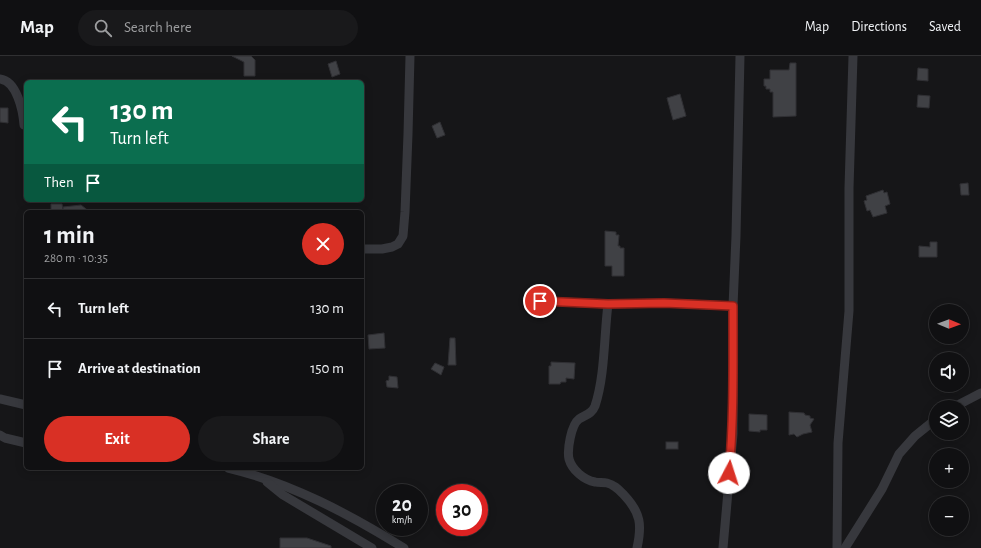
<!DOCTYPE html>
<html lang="en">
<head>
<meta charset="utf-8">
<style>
  body { margin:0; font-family:"Alegreya Sans",sans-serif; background:#19191b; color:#f1f3f6; height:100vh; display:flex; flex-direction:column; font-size:15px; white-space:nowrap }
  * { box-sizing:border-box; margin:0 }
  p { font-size:13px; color:#9c9d9f }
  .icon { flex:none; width:22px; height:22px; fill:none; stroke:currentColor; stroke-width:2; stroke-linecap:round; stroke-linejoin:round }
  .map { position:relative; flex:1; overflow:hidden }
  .side { position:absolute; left:24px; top:154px; width:340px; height:260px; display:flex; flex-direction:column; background:#101012; border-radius:6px; box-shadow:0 2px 10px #0003,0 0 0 1px #303032 }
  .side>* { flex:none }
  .top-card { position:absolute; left:24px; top:24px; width:340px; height:122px; border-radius:6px; box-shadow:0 2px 10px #0003,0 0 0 1px #303032; background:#0b6e4f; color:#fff; overflow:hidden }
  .needle { width:26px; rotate:91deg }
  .fabs { position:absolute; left:929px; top:248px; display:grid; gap:8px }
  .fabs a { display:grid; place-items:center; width:40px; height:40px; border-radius:50%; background:#101012; box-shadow:0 2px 10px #0003,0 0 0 1px #303032; font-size:20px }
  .speed { position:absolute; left:376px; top:428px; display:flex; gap:8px; font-size:20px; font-weight:700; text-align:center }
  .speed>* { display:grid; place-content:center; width:52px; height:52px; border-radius:50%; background:#101012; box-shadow:0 2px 10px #0003,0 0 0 1px #303032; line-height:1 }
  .speed small { font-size:10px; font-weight:400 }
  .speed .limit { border:6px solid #d22; background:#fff; color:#111 }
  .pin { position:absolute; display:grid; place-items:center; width:34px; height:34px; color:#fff; margin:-17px; border:2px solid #fff; border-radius:50%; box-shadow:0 1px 4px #0007 }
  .me { position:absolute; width:44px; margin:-22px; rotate:5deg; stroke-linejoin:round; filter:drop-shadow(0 0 3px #0008) }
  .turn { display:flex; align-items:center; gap:14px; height:84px; padding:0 20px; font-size:18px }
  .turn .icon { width:52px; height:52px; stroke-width:2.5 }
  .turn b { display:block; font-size:28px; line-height:34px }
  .then { display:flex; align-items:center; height:38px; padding:0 20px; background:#0003; gap:8px; font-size:15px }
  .round { display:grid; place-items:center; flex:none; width:42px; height:42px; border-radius:21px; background:#19191b }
  .overview { display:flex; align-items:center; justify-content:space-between; height:68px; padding:0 20px }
  h1 { font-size:24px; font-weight:700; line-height:30px }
  .button { display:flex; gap:8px; margin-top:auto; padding:8px 20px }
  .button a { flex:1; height:46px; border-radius:24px; background:#d93025; color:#fff; font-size:16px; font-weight:700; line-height:46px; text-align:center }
  .button a+a { background:#19191b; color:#f1f3f6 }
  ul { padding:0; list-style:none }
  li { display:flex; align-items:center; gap:12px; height:60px; padding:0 20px; border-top:1px solid #303032 }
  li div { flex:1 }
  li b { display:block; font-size:15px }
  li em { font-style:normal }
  header { display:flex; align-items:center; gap:24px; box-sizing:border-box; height:56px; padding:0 20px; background:#101012; border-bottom:1px solid #303032 }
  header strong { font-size:19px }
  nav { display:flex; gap:22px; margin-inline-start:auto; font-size:14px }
  .search { width:280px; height:36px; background:#19191b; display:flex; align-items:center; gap:10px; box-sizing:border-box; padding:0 14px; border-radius:22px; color:#9c9d9f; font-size:15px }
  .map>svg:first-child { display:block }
</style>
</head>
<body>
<header>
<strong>Map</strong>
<div class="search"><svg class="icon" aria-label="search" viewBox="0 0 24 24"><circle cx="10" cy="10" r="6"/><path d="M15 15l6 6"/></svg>Search here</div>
<nav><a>Map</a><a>Directions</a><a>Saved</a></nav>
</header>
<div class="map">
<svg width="981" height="492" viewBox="0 0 981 492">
  <rect width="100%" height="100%" fill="#161618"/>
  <g fill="#404145" stroke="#303034">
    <polygon points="232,0 251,0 255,4 255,20 244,20 244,6"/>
    <polygon points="336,5 340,18 332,21 328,8"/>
    <polygon points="790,7 796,7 796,60 773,61 773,36 770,36 770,33 766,33 766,30 764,30 764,23 770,23 770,14 789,14"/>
    <polygon points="918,12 928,13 928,25 917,24"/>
    <polygon points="680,38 686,60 673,64 667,42"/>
    <polygon points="918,39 930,40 929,52 917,51"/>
    <polygon points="0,52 8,52 8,67 0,66"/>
    <polygon points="440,66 445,79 437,82 432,70"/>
    <polygon points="968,127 969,139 961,139 960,128"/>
    <polygon points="883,134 884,137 887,136 890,148 885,150 887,157 873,161 870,154 867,155 864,145 867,144 866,140"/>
    <polygon points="51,148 62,148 63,154 63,151 81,149 90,156 51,156"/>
    <polygon points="605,175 616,176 616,179 619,179 618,190 620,190 620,192 624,192 624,220 612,220 612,210 605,210"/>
    <polygon points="930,186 937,186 937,201 919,201 919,190 930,191"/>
    <polygon points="384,277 385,292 369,293 368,279"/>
    <polygon points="450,282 455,282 456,309 448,309"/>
    <polygon points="551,306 575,307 574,323 566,322 566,326 561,326 560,328 549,328 549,310 551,310"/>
    <polygon points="435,307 444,311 441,319 431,313"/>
    <polygon points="389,320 397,321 398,332 387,331 386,325 389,324"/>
    <polygon points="789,356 804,357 805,359 810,360 810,362 814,363 810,369 812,376 803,378 797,381 794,378 789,379"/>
    <polygon points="749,358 767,359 767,374 760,374 760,376 749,375"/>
    <rect x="666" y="386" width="12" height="7"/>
    <polygon points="280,482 307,482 331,490 331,492 280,492"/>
  </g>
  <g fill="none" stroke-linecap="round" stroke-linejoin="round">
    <g stroke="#37383d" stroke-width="9">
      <path d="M 0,23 C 17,25 23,55 24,69"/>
      <polyline points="362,193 382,193 392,191 398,188 403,180 405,156 408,78 410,0"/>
      <polyline points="540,245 608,248 664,247 733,250"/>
      <path d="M 608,248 C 604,280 605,320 595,350 C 592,358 585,359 579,363 C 571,369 567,394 569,403 C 572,414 584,424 595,426 C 599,427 603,426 607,427 C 615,429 619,434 624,439 C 641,457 642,469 637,492"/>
      <polyline points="0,343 26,349"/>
      <polyline points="954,351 981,337"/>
      <polyline points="0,379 5,382 26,387"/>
      <path d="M 228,412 C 291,427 349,458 404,492"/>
      <polyline points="267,426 283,439 372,492"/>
      <polyline points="723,492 733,378 733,250 736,180 740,0"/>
      <polyline points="837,492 838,387 849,255 849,132 853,0"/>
      <polyline points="845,492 882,433 899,398 915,380 936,363"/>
    </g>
  </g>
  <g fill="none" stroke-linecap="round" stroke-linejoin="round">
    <g stroke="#8d1f18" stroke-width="10">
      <path id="route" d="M 540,245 L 608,248 L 664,247 L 733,250 C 733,306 734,362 729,417"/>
    </g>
    <use href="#route" stroke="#d93025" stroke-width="7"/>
  </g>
</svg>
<div class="fabs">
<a><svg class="needle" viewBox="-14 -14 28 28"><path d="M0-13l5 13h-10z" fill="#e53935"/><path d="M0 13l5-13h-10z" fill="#9c9d9f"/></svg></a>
<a><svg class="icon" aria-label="sound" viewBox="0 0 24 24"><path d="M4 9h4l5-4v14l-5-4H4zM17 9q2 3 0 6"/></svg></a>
<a><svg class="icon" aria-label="layers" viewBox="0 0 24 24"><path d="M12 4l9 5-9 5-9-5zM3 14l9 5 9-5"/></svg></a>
<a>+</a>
<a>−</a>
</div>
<div class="speed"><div>20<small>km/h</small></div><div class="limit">30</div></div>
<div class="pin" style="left:540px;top:245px;background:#d93025"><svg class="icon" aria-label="arrive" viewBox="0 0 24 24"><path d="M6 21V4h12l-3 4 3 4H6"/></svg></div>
<svg class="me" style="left:729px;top:417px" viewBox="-20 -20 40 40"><circle r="19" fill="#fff"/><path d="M0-13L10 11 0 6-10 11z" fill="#d93025"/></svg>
<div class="top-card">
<div class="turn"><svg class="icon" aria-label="left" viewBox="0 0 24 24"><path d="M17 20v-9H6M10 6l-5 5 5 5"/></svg><div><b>130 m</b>Turn left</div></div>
<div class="then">Then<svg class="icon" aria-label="arrive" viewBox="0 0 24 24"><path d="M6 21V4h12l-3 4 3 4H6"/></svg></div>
</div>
<section class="side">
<div class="overview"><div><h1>1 min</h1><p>280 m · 10:35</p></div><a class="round" style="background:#d93025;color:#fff"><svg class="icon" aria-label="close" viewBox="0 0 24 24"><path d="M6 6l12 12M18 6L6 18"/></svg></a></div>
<ul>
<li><svg class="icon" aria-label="left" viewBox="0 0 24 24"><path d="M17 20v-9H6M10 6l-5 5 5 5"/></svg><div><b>Turn left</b></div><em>130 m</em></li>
<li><svg class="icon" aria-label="arrive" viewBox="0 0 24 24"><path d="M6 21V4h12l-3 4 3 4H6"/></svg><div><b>Arrive at destination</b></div><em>150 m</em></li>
</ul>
<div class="button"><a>Exit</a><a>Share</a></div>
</section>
</div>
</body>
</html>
